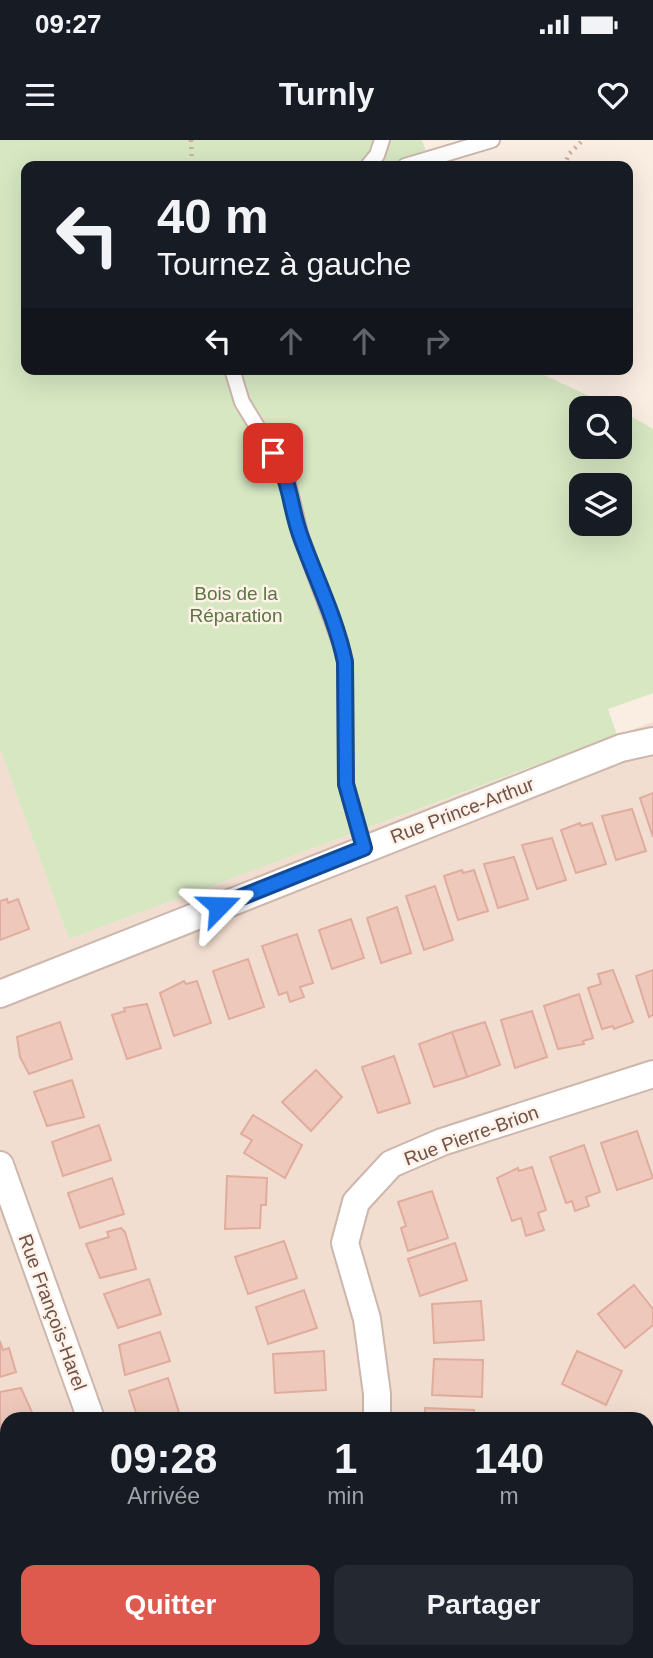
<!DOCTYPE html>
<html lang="fr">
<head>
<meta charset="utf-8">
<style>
  body { margin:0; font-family:Helvetica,sans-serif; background:#242831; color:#f1f3f6; height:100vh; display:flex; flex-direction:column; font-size:26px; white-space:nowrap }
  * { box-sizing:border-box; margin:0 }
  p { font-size:23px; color:#9ea1a6 }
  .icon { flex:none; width:38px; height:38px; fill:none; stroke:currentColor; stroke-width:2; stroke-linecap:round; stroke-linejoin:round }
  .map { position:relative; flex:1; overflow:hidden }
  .panel { position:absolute; left:0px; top:1272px; width:654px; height:247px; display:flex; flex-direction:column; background:#171b24; border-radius:21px 21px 0 0; box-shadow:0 7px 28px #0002 }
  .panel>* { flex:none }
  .top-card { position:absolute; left:21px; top:21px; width:612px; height:214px; border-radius:14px; box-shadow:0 7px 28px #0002; background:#171b24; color:#f1f3f6; overflow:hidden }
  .buttons { position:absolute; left:569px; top:256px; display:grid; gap:14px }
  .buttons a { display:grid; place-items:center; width:63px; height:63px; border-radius:14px; background:#171b24; box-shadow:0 7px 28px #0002; font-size:35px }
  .pin { position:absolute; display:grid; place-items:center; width:60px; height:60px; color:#fff; margin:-30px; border-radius:14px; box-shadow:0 4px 10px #0006 }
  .me { position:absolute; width:77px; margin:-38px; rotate:68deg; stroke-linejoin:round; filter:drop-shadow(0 0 5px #0008) }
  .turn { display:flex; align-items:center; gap:24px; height:147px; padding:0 21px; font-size:32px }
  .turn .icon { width:91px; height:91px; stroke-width:2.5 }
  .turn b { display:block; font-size:49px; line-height:60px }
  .lanes { display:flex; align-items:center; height:66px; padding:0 21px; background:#0003; justify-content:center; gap:35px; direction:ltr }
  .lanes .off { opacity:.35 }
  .eta { display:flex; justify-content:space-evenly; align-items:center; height:119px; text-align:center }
  .eta b { font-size:42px; font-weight:600; line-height:49px }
  .cta { display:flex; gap:14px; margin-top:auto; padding:14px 21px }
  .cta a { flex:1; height:80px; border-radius:14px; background:#de594e; color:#fff; font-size:28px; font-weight:600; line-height:80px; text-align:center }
  .cta a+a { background:#242831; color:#f1f3f6 }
  .status { display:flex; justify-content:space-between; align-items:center; height:49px; padding:0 35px; background:#171b24; direction:ltr }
  .status svg { height:19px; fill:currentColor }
  header { display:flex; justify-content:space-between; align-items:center; height:91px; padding:0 21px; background:#171b24; font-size:32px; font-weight:600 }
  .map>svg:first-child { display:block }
</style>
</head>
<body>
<div class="status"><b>09:27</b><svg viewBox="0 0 49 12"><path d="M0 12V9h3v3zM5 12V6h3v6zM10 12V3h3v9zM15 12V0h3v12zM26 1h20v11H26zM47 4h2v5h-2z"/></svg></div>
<header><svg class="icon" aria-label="menu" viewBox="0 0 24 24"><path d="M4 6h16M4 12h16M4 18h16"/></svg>Turnly<svg class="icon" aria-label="heart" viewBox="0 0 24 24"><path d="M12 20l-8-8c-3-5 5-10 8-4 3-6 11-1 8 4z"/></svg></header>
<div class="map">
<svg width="653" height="1518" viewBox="0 0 653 1518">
  <rect width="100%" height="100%" fill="#faede2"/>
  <path fill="#f2ded1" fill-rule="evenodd" d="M 653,582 L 653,1518 L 0,1518 L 0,609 L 69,799 ZM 7,1279 L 648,1279 L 648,1512 L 7,1512 Z"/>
  <path fill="#d6e7c2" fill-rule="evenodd" d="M 0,0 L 422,0 L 431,26 L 26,26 L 26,229 L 531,229 L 615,268 L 581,268 L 581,306 L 620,306 L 620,270 L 653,289 L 653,553 L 608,569 L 617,595 L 69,799 L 0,609 ZM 581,345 L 620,345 L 620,383 L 581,383 Z"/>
  <g fill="#eec8bb" stroke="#e0ac9d" stroke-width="2">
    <polygon points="653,653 653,697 640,658"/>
    <polygon points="632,669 646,711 616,720 602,676"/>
    <polygon points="580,683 581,686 592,683 606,724 576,733 561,690"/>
    <polygon points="552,698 566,740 537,749 522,705"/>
    <polygon points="514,717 528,759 498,768 484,724"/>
    <polygon points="462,730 463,733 474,730 488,771 458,780 444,736"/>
    <polygon points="435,746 453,800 424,810 406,756"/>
    <polygon points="7,759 8,763 18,759 29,789 0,800 0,761"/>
    <polygon points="397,767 411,813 381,823 367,778"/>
    <polygon points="351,779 364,818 332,829 319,790"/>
    <polygon points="297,794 313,843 300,847 304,857 290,862 287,852 279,855 262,806"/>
    <polygon points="248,819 264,867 229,879 213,831"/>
    <polygon points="613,830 633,882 614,889 613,886 602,889 588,848 601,844 598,834"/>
    <polygon points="653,830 653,875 649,877 636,836"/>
    <polygon points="184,841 186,844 197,841 211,883 174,896 160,853"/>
    <polygon points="579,854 593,898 583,901 584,904 558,909 544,866"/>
    <polygon points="147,864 161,908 127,919 112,875 125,871 124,868"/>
    <polygon points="532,871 547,917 515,928 501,880"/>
    <polygon points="60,882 72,919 29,934 20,917 17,897"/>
    <polygon points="485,882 500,925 467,937 452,892"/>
    <polygon points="452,892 467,937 434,947 419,904"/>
    <polygon points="394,916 410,963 378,973 362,927"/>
    <polygon points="316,930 342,957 311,991 282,962"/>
    <polygon points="72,940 84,977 47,986 34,952"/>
    <polygon points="253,975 302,1005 285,1038 244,1013 252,1000 241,994"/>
    <polygon points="99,985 111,1020 63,1036 52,1002"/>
    <polygon points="637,991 653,1038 617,1050 601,1003"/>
    <polygon points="584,1005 600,1052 586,1057 589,1066 575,1071 572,1061 566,1063 550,1017"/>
    <polygon points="532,1027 546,1070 538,1073 544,1090 526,1096 521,1078 512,1081 497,1038 518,1028 519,1031"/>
    <polygon points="227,1036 267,1038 266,1065 261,1065 260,1088 225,1089"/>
    <polygon points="112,1038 124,1074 80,1088 68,1053"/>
    <polygon points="432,1051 448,1098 408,1111 401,1088 406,1086 398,1062"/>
    <polygon points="121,1088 125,1092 136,1129 100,1138 86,1104 109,1097 107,1092"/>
    <polygon points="284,1101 297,1138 248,1154 235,1117"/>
    <polygon points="455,1103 467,1140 420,1156 408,1119"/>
    <polygon points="149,1139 161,1174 118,1188 104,1154"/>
    <polygon points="634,1145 653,1169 653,1185 625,1208 598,1174"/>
    <polygon points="304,1150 317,1188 268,1204 256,1167"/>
    <polygon points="481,1161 484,1200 434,1203 432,1164"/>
    <polygon points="160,1192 170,1221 125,1235 119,1205"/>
    <polygon points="0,1201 3,1210 9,1208 16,1232 0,1237"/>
    <polygon points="324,1211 326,1250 275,1253 273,1214"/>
    <polygon points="577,1211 622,1231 606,1265 562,1244"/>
    <polygon points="434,1219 483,1220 482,1257 432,1255"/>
    <polygon points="168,1238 179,1272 157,1279 138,1279 129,1251"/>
    <polygon points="21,1248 35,1279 7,1279 7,1291 0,1293 0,1252"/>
    <polygon points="425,1268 474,1270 474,1279 425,1279"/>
    <polygon points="281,1275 327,1276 327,1279 281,1279"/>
    <polygon points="7,1310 7,1349 2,1351 0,1313"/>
    <polygon points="110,1512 149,1512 147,1518 107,1518"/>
    <polygon points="164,1512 204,1512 202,1518 162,1518"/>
    <polygon points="221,1512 247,1512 246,1514 257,1517 220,1518"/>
  </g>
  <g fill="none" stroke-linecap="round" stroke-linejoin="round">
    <g stroke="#cdb6ac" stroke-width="18">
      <g id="service">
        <polyline points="368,26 377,15 382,0"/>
        <polyline points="405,26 492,0"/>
        <polyline points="232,229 242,262 286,334 301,397 341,505 345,522 346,644 364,708"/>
      </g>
    </g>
    <g stroke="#cdb6ac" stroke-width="30">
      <g id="minor">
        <polyline points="0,854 621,608 653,601"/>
        <polyline points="0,1025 91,1279"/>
        <polyline points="377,1279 377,1254 367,1179 345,1103 356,1062 391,1024 442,1002 653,934"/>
        <polyline points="648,1416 651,1410 653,1303"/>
      </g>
    </g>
    <g stroke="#d3ab9f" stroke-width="4.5" stroke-dasharray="2 5" stroke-linecap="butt">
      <polyline points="191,0 192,26"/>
      <polyline points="564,26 569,14 583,0"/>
    </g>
    <use href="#service" stroke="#fff" stroke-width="14"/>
    <use href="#minor" stroke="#fff" stroke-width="26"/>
  </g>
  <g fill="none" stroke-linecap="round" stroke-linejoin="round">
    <g stroke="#114b97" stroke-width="18">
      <path id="route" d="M 219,766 L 364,708 L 346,644 L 345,522 C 336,479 317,441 302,400 C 289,367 293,346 273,313"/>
    </g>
    <use href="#route" stroke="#1a73e8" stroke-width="12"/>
  </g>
  <g text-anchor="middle" stroke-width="5" stroke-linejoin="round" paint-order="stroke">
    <g font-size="19" fill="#5a7643" stroke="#fef2e8">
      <text x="236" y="460">Bois de la<tspan x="236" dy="22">Réparation</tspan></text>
    </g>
    <g font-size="19" fill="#70524a" stroke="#fef2e8">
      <text transform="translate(462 670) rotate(-21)" y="7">Rue Prince-Arthur</text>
      <text transform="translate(471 995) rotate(-20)" y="7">Rue Pierre-Brion</text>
      <text transform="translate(53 1172) rotate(70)" y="7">Rue François-Harel</text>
    </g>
  </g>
</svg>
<div class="buttons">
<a><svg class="icon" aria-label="search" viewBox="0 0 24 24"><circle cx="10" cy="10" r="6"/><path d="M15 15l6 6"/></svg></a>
<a><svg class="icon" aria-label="layers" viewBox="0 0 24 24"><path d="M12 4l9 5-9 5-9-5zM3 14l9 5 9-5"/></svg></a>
</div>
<div class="pin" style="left:273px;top:313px;background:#d93025"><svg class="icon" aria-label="arrive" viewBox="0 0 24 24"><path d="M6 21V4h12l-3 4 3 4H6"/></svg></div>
<svg class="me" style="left:219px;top:766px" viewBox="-20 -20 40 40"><path d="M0-17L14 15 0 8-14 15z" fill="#1a73e8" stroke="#fff" stroke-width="4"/></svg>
<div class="top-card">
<div class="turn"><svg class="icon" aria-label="left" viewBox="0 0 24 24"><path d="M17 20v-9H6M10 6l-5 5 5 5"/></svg><div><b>40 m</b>Tournez à gauche</div></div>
<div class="lanes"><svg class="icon" aria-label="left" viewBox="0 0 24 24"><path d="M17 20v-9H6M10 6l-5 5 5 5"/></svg><svg class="icon off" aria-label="ahead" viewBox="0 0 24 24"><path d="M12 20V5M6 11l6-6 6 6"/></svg><svg class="icon off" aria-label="ahead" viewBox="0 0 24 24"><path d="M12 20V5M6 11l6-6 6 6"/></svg><svg class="icon off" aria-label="right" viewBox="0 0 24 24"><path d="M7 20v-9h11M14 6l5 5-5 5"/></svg></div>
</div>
<section class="panel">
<div class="eta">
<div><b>09:28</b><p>Arrivée</p></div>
<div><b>1</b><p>min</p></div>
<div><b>140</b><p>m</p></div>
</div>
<div class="cta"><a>Quitter</a><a>Partager</a></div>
</section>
</div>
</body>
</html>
